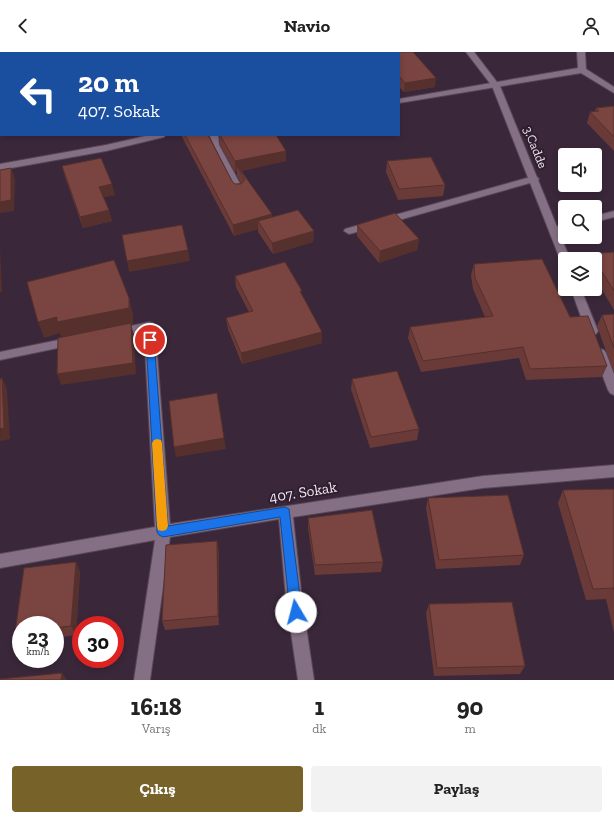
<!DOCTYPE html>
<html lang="tr">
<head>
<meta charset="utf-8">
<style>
  body { margin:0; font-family:"Zilla Slab",serif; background:#f2f2f2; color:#222; height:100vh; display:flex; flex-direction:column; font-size:15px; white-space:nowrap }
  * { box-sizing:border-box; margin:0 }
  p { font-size:13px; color:#767676 }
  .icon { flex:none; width:22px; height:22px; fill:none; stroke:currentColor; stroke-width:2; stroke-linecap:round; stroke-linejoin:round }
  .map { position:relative; height:628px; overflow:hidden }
  .side { display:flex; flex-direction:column; background:#fff; flex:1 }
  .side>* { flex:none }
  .top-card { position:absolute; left:0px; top:0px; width:400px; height:84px; box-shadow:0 2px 6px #0003; background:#1a4fa0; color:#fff; overflow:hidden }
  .tools { position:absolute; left:558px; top:96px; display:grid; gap:8px }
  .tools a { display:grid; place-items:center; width:44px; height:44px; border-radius:4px; background:#fff; box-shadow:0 2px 6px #0003; font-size:20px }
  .speed { position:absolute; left:12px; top:564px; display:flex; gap:8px; font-size:20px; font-weight:700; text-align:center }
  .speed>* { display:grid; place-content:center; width:52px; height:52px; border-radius:50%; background:#fff; box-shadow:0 2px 6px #0003; line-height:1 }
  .speed small { font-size:10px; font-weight:400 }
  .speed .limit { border:6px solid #d22; background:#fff; color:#111 }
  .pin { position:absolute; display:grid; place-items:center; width:34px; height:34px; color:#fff; margin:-17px; border:2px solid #fff; border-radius:50%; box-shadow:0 1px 4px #0007 }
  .me { position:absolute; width:44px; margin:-22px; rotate:352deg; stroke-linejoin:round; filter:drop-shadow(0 0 3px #0008) }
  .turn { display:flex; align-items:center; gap:14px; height:84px; padding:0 12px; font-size:18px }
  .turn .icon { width:52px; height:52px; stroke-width:2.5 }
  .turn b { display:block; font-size:28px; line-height:34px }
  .eta { display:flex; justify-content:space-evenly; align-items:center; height:68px; text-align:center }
  .eta b { font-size:24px; font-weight:800; line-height:28px }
  .primary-button { display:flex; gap:8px; margin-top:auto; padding:8px 12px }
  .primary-button a { flex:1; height:46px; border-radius:4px; background:#77622a; color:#fff; font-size:16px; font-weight:800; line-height:46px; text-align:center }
  .primary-button a+a { background:#f2f2f2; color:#222 }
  header { display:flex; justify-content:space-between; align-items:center; height:52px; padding:0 12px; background:#fff; font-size:18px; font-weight:800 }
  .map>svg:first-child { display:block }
</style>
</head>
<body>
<header><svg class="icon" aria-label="back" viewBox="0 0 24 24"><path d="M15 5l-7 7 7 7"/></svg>Navio<svg class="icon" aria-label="person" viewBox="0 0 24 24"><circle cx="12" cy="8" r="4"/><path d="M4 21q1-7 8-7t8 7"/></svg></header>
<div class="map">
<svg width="614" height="628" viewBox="0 0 614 628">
  <rect width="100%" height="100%" fill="#3a283a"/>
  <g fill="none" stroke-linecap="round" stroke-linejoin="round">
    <g stroke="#574757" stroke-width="2">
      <g id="street">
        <polygon points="104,0 113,0 114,1 105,1"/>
        <polygon points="147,0 159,0 146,1"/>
        <polygon points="577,0 585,0 586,17 614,35 614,41 581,21 399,51 399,47 578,16"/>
        <polygon points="150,83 165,83 164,85 106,99 0,118 0,112 106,93"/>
        <polygon points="210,83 218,83 219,93 244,139 242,141 236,141 234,139 211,93"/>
        <polygon points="534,124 537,125 539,127 537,129 353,181 349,182 344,179 345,177"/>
        <polygon points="614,159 614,165 595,170 595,164"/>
        <polygon points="565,172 565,178 555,181 550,178 551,176"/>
        <polygon points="149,270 153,271 155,274 170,472 483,424 614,413 614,425 483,436 293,465 302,547 314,628 298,628 286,547 279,467 170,485 150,628 134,628 155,488 0,516 0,502 155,475 144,279 117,285 113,284 111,281 113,278 117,277"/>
        <polygon points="73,285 77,286 79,289 77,292 0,308 0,300"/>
      </g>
    </g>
    <g stroke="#574757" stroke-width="2">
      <g id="secondary">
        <polygon points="466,0 474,0 500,34 570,207 565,207 565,210 560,207 492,34"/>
        <polygon points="571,237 581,237 598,279 596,282 588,282 586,279"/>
        <polygon points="600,297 604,298 606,301 614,322 614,343 610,341 608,338 594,301 596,298"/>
      </g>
    </g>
    <use href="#street" fill="#856f84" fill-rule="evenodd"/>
    <use href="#secondary" fill="#856f84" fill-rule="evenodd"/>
  </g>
  <g fill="#693a37">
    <polygon points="180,0 336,0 337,1 181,1"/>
    <polygon points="371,0 413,0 435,35 404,40 399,35 399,1 371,1"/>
    <polygon points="614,54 614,99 587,71 590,60 595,59 596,56"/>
    <polygon points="181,83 209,83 232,129 235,132 241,131 237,123 237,120 235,120 220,93 219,83 276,83 286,99 286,109 241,119 272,165 314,179 313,190 273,202 258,180 258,177 234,184"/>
    <polygon points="387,109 445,133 443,144 398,148 386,120"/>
    <polygon points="62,114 115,143 103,145 112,169 83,176 65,125"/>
    <polygon points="357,173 419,187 417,198 379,211 357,184"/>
    <polygon points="614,200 614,258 595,226 595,207 590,207 591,202"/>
    <polygon points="474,212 570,265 607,314 602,325 526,328 519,306 421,320 408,286 410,275 485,265 473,237 471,223"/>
    <polygon points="235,224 322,291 242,312 228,277 226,266 249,260 236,235"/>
    <polygon points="614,262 614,321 597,274 602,263"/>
    <polygon points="352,327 419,377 417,388 370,396 351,337"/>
    <polygon points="614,437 614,581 606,547 586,548 558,451 563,438"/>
    <polygon points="428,446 524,503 520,513 436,517 426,456"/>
    <polygon points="308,466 383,510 381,520 315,523 308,476"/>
    <polygon points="217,489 219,499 219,573 165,578 162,569"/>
    <polygon points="76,510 80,520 76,583 55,586 55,573 21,573 21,590 15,581 24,516"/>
    <polygon points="429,552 525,614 520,622 434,624 426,561"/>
  </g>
  <g fill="#55302d">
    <polygon points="0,0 2,0 2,1 1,1 1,21 0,17"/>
    <polygon points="436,26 435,35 404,40 405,31"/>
    <rect x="0" y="45" width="1" height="11"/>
    <polygon points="286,99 286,109 240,119 236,112 237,120 235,120 235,109"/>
    <polygon points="11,116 15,127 14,159 0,161 0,150"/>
    <polygon points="112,132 115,143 101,146 99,135"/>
    <polygon points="109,158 112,169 83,176 80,165"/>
    <polygon points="272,162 273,173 258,169 258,177 234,184 233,173"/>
    <polygon points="314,179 313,190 273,202 272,191"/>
    <polygon points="419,187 417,198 379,211 380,199"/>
    <polygon points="0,195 2,240 0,240"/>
    <polygon points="188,198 190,209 129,220 127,209"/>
    <polygon points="129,246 133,262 133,272 131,272 134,283 136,322 61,333 57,322 62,286 60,281 44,286 38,270"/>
    <polygon points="322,280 322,291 242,312 241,301"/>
    <polygon points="2,326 7,337 10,387 0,389"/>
    <polygon points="224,386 226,397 176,405 174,395"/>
    <polygon points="217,489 219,499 219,573 218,564"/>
    <polygon points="76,510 80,520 76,583 71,574"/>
    <polygon points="62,621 67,628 61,628"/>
  </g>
  <g fill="#7a4440" stroke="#55302d">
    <polygon points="69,0 98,0 99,1 69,1"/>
    <polygon points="188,0 336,0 337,1 189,1"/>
    <polygon points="378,0 413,0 436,26 405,31 399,24 399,1 379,1"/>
    <rect x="0" y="20" width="1" height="25"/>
    <polygon points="614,54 614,85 590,60 599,59 596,56"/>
    <polygon points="185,83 208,83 232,129 235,132 241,132 245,128 236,112 272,162 233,173"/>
    <polygon points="220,83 276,83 286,99 235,109"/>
    <polygon points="431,105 445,133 399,137 387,109"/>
    <polygon points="101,106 112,132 99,135 109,158 80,165 62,114"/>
    <polygon points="11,116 11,148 0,150 0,118"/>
    <polygon points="298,158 314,179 272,191 258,169"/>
    <polygon points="395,161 419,187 380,199 357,173"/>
    <polygon points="182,173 188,198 127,209 122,183"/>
    <polygon points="614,200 614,239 591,202"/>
    <polygon points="542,207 570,265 588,264 607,314 530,317 523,295 423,309 410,275 493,264 475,226 474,212"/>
    <polygon points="114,208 129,246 129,256 57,270 57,265 38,270 27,230"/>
    <polygon points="285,210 302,239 300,239 322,280 241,301 226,266 253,259 235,224"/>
    <polygon points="614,262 614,296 602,263"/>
    <polygon points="131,271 133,311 57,322 58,286"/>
    <polygon points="397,319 419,377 371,385 352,327"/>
    <polygon points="2,326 4,376 0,377 0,327"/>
    <polygon points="217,341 224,386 174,395 169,349"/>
    <polygon points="614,437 614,538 614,536 593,537 563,438"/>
    <polygon points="508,443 524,503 439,508 428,446"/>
    <polygon points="372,458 383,510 315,513 308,466"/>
    <polygon points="217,489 218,564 162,569 166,493"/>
    <polygon points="76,510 71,574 55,576 55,573 21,573 21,580 15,581 24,516"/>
    <polygon points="512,550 525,614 437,616 429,552"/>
    <polygon points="62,621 61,628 0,628 0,627"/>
  </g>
  <polygon fill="#1a73e8" stroke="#114b97" points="150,285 154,288 168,474 285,455 289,457 302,560 300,564 296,566 292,564 290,560 280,465 163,485 159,483 157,480 146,288"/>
  <polygon fill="#f59e0b" points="157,387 161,388 162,391 168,474 166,478 162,479 158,478 157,474 152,391 154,388"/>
  <g text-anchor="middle" stroke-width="4" stroke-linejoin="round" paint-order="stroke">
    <g font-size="13" fill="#f1e5f0" stroke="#2f1e2f">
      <text transform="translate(536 95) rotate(68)" y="5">3.Cadde</text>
    </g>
    <g font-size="15" fill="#f1e5f0" stroke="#2f1e2f">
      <text transform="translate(303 440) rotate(-9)" y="5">407. Sokak</text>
    </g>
  </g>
</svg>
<div class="tools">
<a><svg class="icon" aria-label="sound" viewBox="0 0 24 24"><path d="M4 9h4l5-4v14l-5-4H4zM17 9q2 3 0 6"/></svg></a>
<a><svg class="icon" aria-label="search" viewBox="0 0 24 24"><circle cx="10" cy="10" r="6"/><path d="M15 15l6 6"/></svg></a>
<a><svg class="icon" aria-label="layers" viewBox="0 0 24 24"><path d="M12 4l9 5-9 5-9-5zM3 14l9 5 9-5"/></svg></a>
</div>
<div class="speed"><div>23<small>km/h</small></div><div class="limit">30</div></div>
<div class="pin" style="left:150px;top:288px;background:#d93025"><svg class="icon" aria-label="arrive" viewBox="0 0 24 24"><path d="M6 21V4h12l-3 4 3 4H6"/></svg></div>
<svg class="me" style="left:296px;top:560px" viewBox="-20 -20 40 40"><circle r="19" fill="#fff"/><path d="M0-13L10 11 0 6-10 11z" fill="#1a73e8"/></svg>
<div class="top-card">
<div class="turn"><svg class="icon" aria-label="left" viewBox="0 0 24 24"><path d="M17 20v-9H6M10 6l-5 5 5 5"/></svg><div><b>20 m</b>407. Sokak</div></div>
</div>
</div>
<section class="side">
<div class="eta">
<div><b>16:18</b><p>Varış</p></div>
<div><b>1</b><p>dk</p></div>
<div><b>90</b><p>m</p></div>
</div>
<div class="primary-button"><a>Çıkış</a><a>Paylaş</a></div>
</section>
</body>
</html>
